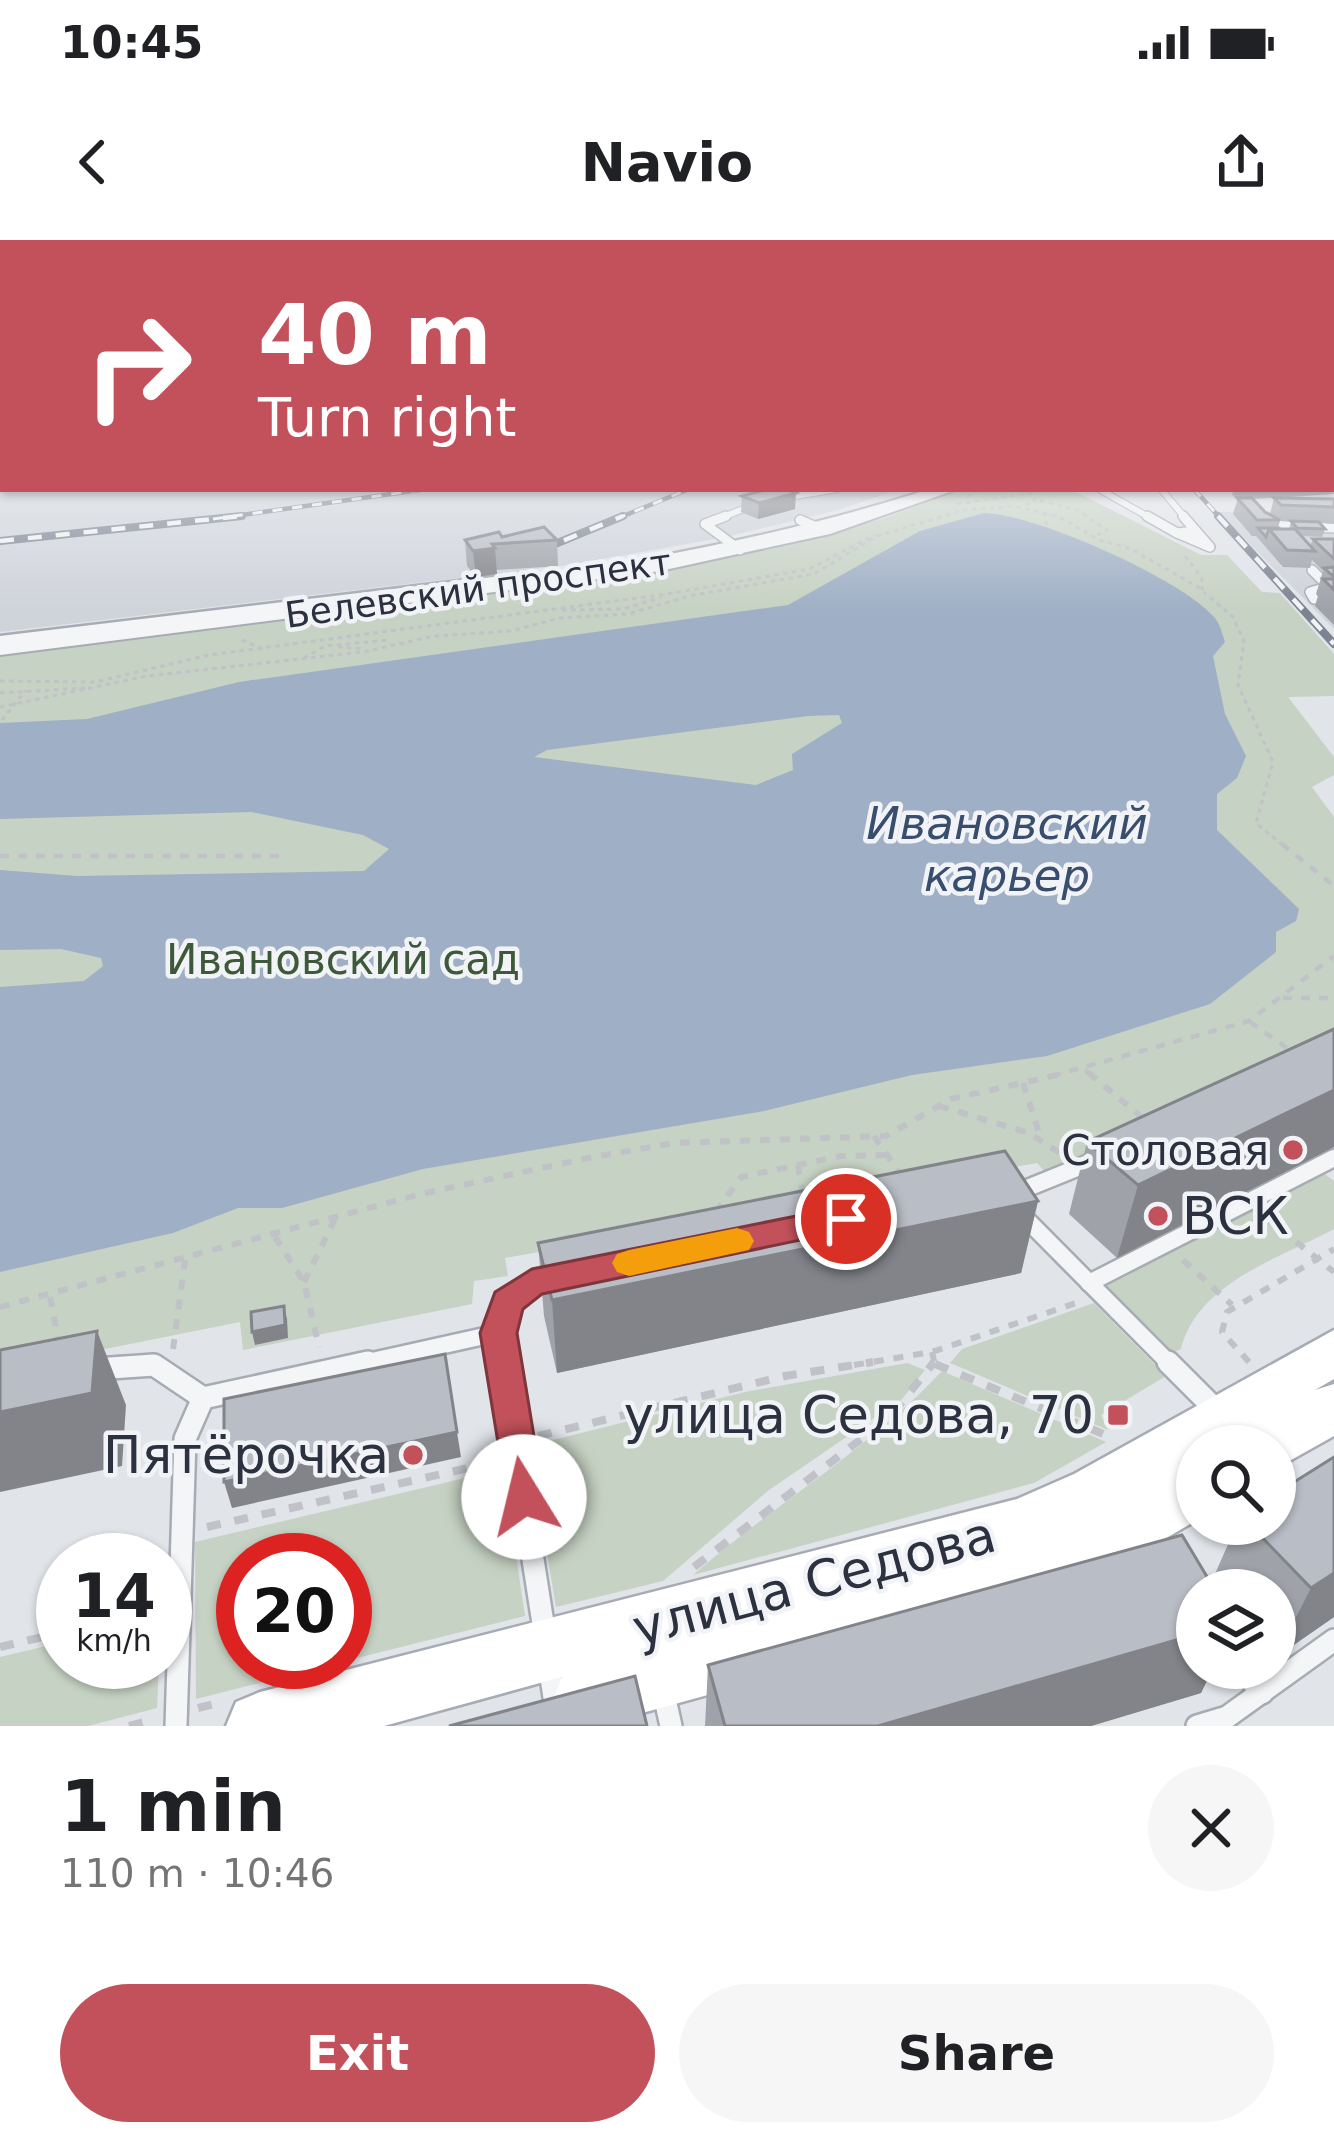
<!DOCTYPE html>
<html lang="en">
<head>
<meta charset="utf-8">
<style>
  body { margin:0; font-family:"DejaVu Sans",sans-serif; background:#f6f6f6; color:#202124; height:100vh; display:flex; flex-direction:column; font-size:45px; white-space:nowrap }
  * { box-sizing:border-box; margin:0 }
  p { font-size:39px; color:#757577 }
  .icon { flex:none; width:66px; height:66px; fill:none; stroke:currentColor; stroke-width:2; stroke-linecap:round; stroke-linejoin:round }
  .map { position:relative; height:1486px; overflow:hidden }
  .side { display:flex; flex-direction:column; background:#fff; flex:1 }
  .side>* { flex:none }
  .banner { position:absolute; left:0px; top:0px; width:1335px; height:252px; box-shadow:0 3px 9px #0004; background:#c2515b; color:#fff; overflow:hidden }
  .fabs { position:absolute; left:1176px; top:1185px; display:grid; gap:24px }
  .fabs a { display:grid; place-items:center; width:120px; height:120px; border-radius:50%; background:#fff; box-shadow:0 3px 9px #0004; font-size:60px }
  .speed { position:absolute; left:36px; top:1293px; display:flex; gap:24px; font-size:60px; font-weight:700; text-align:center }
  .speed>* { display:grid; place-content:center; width:156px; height:156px; border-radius:50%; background:#fff; box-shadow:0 3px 9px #0004; line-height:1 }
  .speed small { font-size:30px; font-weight:400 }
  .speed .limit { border:18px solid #d22; background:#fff; color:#111 }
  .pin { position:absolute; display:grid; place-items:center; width:102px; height:102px; color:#fff; margin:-51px; border:6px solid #fff; border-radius:50%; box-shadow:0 3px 12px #0007 }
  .me { position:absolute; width:132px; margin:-66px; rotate:351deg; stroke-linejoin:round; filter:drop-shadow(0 0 9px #0008) }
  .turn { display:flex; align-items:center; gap:42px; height:252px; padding:0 60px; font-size:54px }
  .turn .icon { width:156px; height:156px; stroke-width:2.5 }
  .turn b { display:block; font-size:84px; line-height:102px }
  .round { display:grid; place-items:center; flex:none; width:126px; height:126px; border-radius:63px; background:#f6f6f6 }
  .summary { display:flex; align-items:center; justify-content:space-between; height:204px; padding:0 60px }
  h1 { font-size:72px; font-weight:700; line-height:90px }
  .button { display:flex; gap:24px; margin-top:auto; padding:24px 60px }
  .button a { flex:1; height:138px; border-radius:72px; background:#c2515b; color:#fff; font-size:48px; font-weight:700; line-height:138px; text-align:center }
  .button a+a { background:#f6f6f6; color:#202124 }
  .status { display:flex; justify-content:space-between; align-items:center; height:84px; padding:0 60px; background:#fff; direction:ltr }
  .status svg { height:33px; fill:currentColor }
  header { display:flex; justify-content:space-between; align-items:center; height:156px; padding:0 60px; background:#fff; font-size:54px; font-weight:700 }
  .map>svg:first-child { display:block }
</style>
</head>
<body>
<div class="status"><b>10:45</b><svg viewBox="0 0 49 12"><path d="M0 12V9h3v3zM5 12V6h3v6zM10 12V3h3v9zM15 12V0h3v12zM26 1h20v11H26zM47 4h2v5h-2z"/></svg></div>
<header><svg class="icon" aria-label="back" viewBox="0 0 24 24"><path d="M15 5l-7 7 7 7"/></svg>Navio<svg class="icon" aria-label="share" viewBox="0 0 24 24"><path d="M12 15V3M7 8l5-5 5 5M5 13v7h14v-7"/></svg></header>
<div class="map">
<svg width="1334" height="1486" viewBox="0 0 1334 1486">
  <rect width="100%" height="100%" fill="#e1e4e9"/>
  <g fill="#cfd3da">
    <polygon points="0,162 3,249 900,249 838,270 721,298 568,325 0,392"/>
    <polygon points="1334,271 1334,389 1218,272"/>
  </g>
  <g fill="#c6d2c3">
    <polygon points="962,249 1070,249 1201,315 1227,315 1262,352 1280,353 1334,414 1334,456 1288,457 1334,517 1334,535 1312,547 1334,577 1334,806 1048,935 1037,923 505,1018 508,1036 474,1041 472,1064 243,1110 240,1082 0,1130 0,413 700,323 882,279"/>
    <path d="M 1322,932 L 1334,941 L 1334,989 C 1280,1018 1197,1043 1181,1109 L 1170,1114 L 1100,1045 Z"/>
    <polygon points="1094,1063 1166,1136 1101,1175 1108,1190 950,1123 962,1109"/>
    <polygon points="907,1123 925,1130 902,1159 769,1250 663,1341 556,1367 529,1206 745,1152"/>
    <path d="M 942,1131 L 1106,1202 L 1034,1243 L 693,1335 C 775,1264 868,1210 942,1131 Z"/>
    <polygon points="503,1229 525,1376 345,1421 345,1320 243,1320 243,1422 342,1422 196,1459 195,1302"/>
    <polygon points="63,1402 63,1422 159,1422 157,1468 88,1486 0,1486 0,1417"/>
  </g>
  <path fill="#9fafc5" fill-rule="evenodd" d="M 984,273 C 1035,274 1179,338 1213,376 C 1220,383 1222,393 1225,402 L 1213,416 L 1225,474 L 1246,516 L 1237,538 L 1217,554 L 1217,590 L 1299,669 L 1296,681 L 1276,692 L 1276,712 L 1210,764 L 1047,816 L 912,835 L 764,871 L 423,929 L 282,968 L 238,968 L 173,993 L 0,1032 L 0,747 L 84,741 L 103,726 L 101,718 L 61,709 L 0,710 L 0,630 L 77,636 L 364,631 L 389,609 L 363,595 L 251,572 L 0,579 L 0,483 L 87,479 L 239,442 L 788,365 L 920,291 ZM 808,476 L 839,475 L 842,483 L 792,514 L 793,530 L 756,545 L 534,517 L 547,510 Z"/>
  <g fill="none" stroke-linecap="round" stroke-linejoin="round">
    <g stroke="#a7abb3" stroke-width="8">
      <g id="service-far3">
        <polyline points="1099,249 1152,279"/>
        <polyline points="1161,249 1186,279"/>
        <polyline points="777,259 837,249"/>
        <polyline points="718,279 756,264"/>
      </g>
    </g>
    <g stroke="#a7abb3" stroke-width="12">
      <g id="service-far2">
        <polyline points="726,276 705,284 740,310"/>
        <polyline points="1147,276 1177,293 1196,291 1183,276"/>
        <polyline points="800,280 823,290"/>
        <polyline points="1277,285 1334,288"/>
        <polyline points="1177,293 1210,307 1196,291"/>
        <polyline points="1312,330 1327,345"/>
        <polyline points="1314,359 1310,352 1334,345"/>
      </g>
    </g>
    <g stroke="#a7abb3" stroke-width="21">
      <g id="service-far1">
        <polyline points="1015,953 1094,921"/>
        <polyline points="1021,974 1171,1125"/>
        <polyline points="1089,1043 1334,918"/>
        <polyline points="498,1093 503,1125"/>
        <polyline points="119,1125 152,1125"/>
        <polyline points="354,1125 498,1093 518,1055 557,1038"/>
      </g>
    </g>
    <g stroke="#a7abb3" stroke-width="26">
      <g id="service">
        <polyline points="502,1122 545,1396"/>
        <polyline points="1168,1122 1217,1171"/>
        <polyline points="96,1129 154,1125 203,1158 368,1122"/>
        <polyline points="549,1424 555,1464"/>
        <polyline points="1241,1428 1262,1453"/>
        <polyline points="663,1450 671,1486"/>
        <polyline points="176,1486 185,1199 203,1158"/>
        <polyline points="1197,1486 1227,1477 1334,1400"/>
      </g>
    </g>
    <g stroke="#a7abb3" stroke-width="5">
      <polygon id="minor" points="534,332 542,337 540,340 0,406 0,396"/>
    </g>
    <g stroke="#a7abb3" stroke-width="4">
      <path id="tertiary" d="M 930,249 L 958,249 L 830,294 L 660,331 L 0,415 L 0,401 C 308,362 634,344 930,249 Z"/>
    </g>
    <g stroke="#a7abb3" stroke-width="5">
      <polygon id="secondary" points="1334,1090 1334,1139 1315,1150 1334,1144 1334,1196 1275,1229 1275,1206 1243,1206 1251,1189 1223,1206 1197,1206 1197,1222 1189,1227 1197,1224 1197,1280 1110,1331 995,1376 595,1486 565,1478 555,1455 562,1437 384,1486 226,1486 236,1462 260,1452 1017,1259 1074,1234"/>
    </g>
    <g stroke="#c0c2c7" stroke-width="3" stroke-dasharray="4.5 4.5" stroke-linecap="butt">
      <polyline points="967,256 981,249"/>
      <polyline points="1040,261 1078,270 1107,290 1095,296"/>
      <polyline points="957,264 1038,252"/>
      <polyline points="1026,265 1035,262 1032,249"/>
      <polyline points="1044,272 1047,286"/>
      <polyline points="1185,316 1202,338 1202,350"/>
      <polyline points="562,370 623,369 662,357"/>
      <polyline points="242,400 264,410"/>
      <polyline points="338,407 362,409"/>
      <polyline points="304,418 325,406 390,400"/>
      <polyline points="0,441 95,442 209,415 667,354 809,329 875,295"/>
      <polyline points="0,453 86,448"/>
      <polyline points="0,467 147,436 363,412 434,396 511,391 560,378 628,374 689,356 814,334 877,296 964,270 1015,266 1059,277 1099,300 1131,309 1198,347 1233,377 1244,401 1238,445 1273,522 1256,583 1285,607"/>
      <polyline points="2,480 26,450"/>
    </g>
    <g stroke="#c0c2c7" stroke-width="4.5" stroke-dasharray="9 9" stroke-linecap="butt">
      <polyline points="1282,604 1334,646"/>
      <polyline points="0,616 283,616"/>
      <polyline points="1283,758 1334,758"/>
      <polyline points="1250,782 1290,810"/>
      <polyline points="1085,830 1092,836"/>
      <polyline points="1052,836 1249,781 1334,716"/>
    </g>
    <g stroke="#c0c2c7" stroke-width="6" stroke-dasharray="10 10" stroke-linecap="butt">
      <polyline points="1089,833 1145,880"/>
      <polyline points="1023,843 1041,899"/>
      <polyline points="939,866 1029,893 1060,913"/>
      <polyline points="874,896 900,934"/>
      <polyline points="798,925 803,955"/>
      <polyline points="716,972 741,937 841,916 887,915"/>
      <polyline points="1265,977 1334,1032"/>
      <polyline points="275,997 304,1042 319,1107"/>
      <polyline points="1183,1020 1232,1065"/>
      <polyline points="304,1042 336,977"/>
      <polyline points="50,1057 59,1103"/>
      <polyline points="0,1067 421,954 588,918 675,903 886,896 951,859 1066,833"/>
      <polyline points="173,1109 185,1020"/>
      <polyline points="932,1112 935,1125"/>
      <polyline points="1249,1122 1222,1092 1227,1072 1334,1009"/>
      <polyline points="854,1125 932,1112 1079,1062"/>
    </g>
    <g stroke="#c0c2c7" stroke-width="8" stroke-dasharray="14 14" stroke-linecap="butt">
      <polyline points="935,1124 1113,1198"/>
      <polyline points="538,1196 785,1136 873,1122"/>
      <polyline points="207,1287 495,1222"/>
      <polyline points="694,1327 890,1177 934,1122"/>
      <polyline points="0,1407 63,1392"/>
      <polyline points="198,1468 222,1462"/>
      <polyline points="129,1486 152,1480"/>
    </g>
    <use href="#service-far3" stroke="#f4f5f7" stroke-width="6"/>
    <use href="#service-far2" stroke="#f4f5f7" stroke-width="9"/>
    <use href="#service-far1" stroke="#f4f5f7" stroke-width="16"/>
    <use href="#service" stroke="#f4f5f7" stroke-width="21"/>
    <use href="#minor" fill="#f4f5f7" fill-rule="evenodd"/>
    <use href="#tertiary" fill="#f4f5f7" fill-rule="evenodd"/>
    <use href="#secondary" fill="#fff" fill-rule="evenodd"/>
    <g stroke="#7c8391" stroke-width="4.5">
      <g id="rail-far1">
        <polyline points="1194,249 1221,279"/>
        <polyline points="213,279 427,249"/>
        <polyline points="616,279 689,249"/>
      </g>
    </g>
    <g stroke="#7c8391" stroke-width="8">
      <g id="rail">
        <polyline points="1218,276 1334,404"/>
        <polyline points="0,301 242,276"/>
        <polyline points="538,311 623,276"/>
      </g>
    </g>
    <use href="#rail-far1" stroke="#f1f3f6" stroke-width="3" stroke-dasharray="10" stroke-linecap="butt"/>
    <use href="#rail" stroke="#f1f3f6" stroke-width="4.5" stroke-dasharray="14" stroke-linecap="butt"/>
  </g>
  <g fill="#9fa3a9" fill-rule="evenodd">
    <path d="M 1332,162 L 1334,162 L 1334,254 L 1276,258 L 1334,259 L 1334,284 L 1320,283 L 1325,289 L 1322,297 L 1301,296 L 1310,306 L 1313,299 L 1334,299 L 1334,385 L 1315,366 L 1318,356 L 1316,354 L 1323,331 L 1312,320 L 1310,328 L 1283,327 L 1256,296 L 1252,296 L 1233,274 L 1238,258 L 1232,255 L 1233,251 L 1231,249 L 1332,249 ZM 1274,258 L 1270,274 L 1265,272 L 1254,259 ZM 1280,281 L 1291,282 L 1289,289 L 1278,288 Z"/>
    <polygon points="742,256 795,269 758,279 741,272"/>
    <polygon points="502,297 557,300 558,326 496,330 497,334 476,337 467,326 465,300"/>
    <polygon points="1334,789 1117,1018 1069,974 1087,902"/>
    <polygon points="1038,961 1021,1033 557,1133 544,1076 538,1003"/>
    <polygon points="1334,1217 1334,1377 1275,1418 1275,1350 1197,1350 1197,1428 1213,1428 1201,1453 1091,1486 705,1486 708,1425 1211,1343 1237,1284 1275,1284"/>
  </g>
  <g fill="#82848a">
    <polygon points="796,253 795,269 758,279 759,263"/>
    <polygon points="495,308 497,334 476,337 473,311"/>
    <polygon points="1334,850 1334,907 1117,1018 1138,945"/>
    <polygon points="1038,961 1021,1033 557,1133 552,1060"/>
    <polygon points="284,1066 287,1079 288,1098 255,1105 252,1092"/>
    <polygon points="97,1091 126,1165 122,1226 0,1252 0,1172"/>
    <polygon points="457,1192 461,1217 232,1268 224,1242"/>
    <polygon points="1334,1333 1334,1377 1275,1418 1311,1348"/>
    <polygon points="1197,1394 1197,1428 1213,1428 1201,1453 1091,1486 878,1486"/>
  </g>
  <g fill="#b9bdc5" stroke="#82848a" stroke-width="3">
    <polygon points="769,249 786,249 796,253 759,263 742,256"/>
    <polygon points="1237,258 1252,258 1265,272 1280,280 1257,280"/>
    <polygon points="1274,258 1334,259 1334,267 1281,265"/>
    <polygon points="1291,281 1319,282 1325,289 1297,288"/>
    <polygon points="544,287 557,300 492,304 495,308 473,311 465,300 499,292 502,297"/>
    <polygon points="1258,288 1279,288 1280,289 1269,289 1266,297"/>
    <polygon points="1269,289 1295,289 1315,311 1287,310"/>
    <polygon points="1313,299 1334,299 1334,319"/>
    <polygon points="1334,327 1334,337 1324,328"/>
    <polygon points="1323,339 1334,339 1334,350"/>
    <polygon points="1334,789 1334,850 1138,945 1087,902"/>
    <polygon points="1005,911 1038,961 552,1060 538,1003"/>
    <polygon points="284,1066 285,1085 252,1092 251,1072"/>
    <polygon points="97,1091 92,1153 0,1172 0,1110"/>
    <polygon points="445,1114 457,1192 224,1242 224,1159"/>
    <polygon points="1334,1217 1334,1333 1311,1348 1249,1284 1275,1284 1275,1254"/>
    <polygon points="1182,1295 1215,1350 1197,1350 1197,1394 878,1486 725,1486 708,1425"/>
    <polygon points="635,1436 647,1486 449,1486"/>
  </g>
  <linearGradient id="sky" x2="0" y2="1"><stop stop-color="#8bb2da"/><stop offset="0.44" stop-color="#f2f3f5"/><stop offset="1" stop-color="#f2f3f5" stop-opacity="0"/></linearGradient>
  <rect width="1334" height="370" fill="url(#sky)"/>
  <polygon fill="#c2515b" stroke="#7e353b" stroke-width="3" points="846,966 858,970 863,979 858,988 542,1054 523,1069 517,1093 544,1257 538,1270 524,1276 509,1270 480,1093 495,1052 532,1029"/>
  <polygon fill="#f59e0b" points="737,988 749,992 754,1001 749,1010 629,1036 617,1032 612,1023 617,1014 629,1010"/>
  <g fill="#c2515b" stroke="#f1f3f6" stroke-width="4.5">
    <circle cx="1293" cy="910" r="12"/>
    <circle cx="1158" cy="976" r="12"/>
    <rect x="1106" y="1163" width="24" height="24" rx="6"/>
    <circle cx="413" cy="1215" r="12"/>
  </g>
  <g text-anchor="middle" stroke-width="9" stroke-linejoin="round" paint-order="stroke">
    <g font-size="36" fill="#2b313f" stroke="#f1f3f6">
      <text transform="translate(478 348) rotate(-8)" y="13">Белевский проспект</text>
    </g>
    <g font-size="42" fill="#3d5939" stroke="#f1f3f6">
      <text x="343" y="734">Ивановский сад</text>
    </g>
    <g font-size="42" fill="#2b313f" stroke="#f1f3f6" text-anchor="end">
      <text x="1269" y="925">Столовая</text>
    </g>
    <g font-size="45" font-style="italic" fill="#394e6f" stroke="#f1f3f6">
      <text x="1007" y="599">Ивановский<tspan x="1007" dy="52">карьер</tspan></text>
    </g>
    <g font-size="51" fill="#2b313f" stroke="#f1f3f6" text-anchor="end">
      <text x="1182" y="994" text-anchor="start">ВСК</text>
      <text x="1094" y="1193">улица Седова, 70</text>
      <text x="389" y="1233">Пятёрочка</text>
    </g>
    <g font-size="51" fill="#2b313f" stroke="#f1f3f6">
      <text transform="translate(814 1341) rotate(-15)" y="18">улица Седова</text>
    </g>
  </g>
</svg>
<div class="fabs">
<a><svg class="icon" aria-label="search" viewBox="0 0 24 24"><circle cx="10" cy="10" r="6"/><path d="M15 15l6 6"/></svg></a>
<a><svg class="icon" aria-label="layers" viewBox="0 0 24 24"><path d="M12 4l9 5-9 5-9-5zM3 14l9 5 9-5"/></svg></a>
</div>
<div class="speed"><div>14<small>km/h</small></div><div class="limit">20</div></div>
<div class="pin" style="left:846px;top:979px;background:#d93025"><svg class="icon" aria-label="arrive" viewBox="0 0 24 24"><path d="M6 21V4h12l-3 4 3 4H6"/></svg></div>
<svg class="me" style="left:524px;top:1257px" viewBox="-20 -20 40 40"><circle r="19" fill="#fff"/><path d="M0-13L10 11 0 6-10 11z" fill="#c2515b"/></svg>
<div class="banner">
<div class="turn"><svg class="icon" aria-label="right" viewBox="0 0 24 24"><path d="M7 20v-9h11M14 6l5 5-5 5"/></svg><div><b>40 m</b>Turn right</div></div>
</div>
</div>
<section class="side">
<div class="summary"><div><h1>1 min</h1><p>110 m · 10:46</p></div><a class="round"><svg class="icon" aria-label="close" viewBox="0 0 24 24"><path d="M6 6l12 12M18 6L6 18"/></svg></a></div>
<div class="button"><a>Exit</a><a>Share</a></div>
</section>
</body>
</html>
